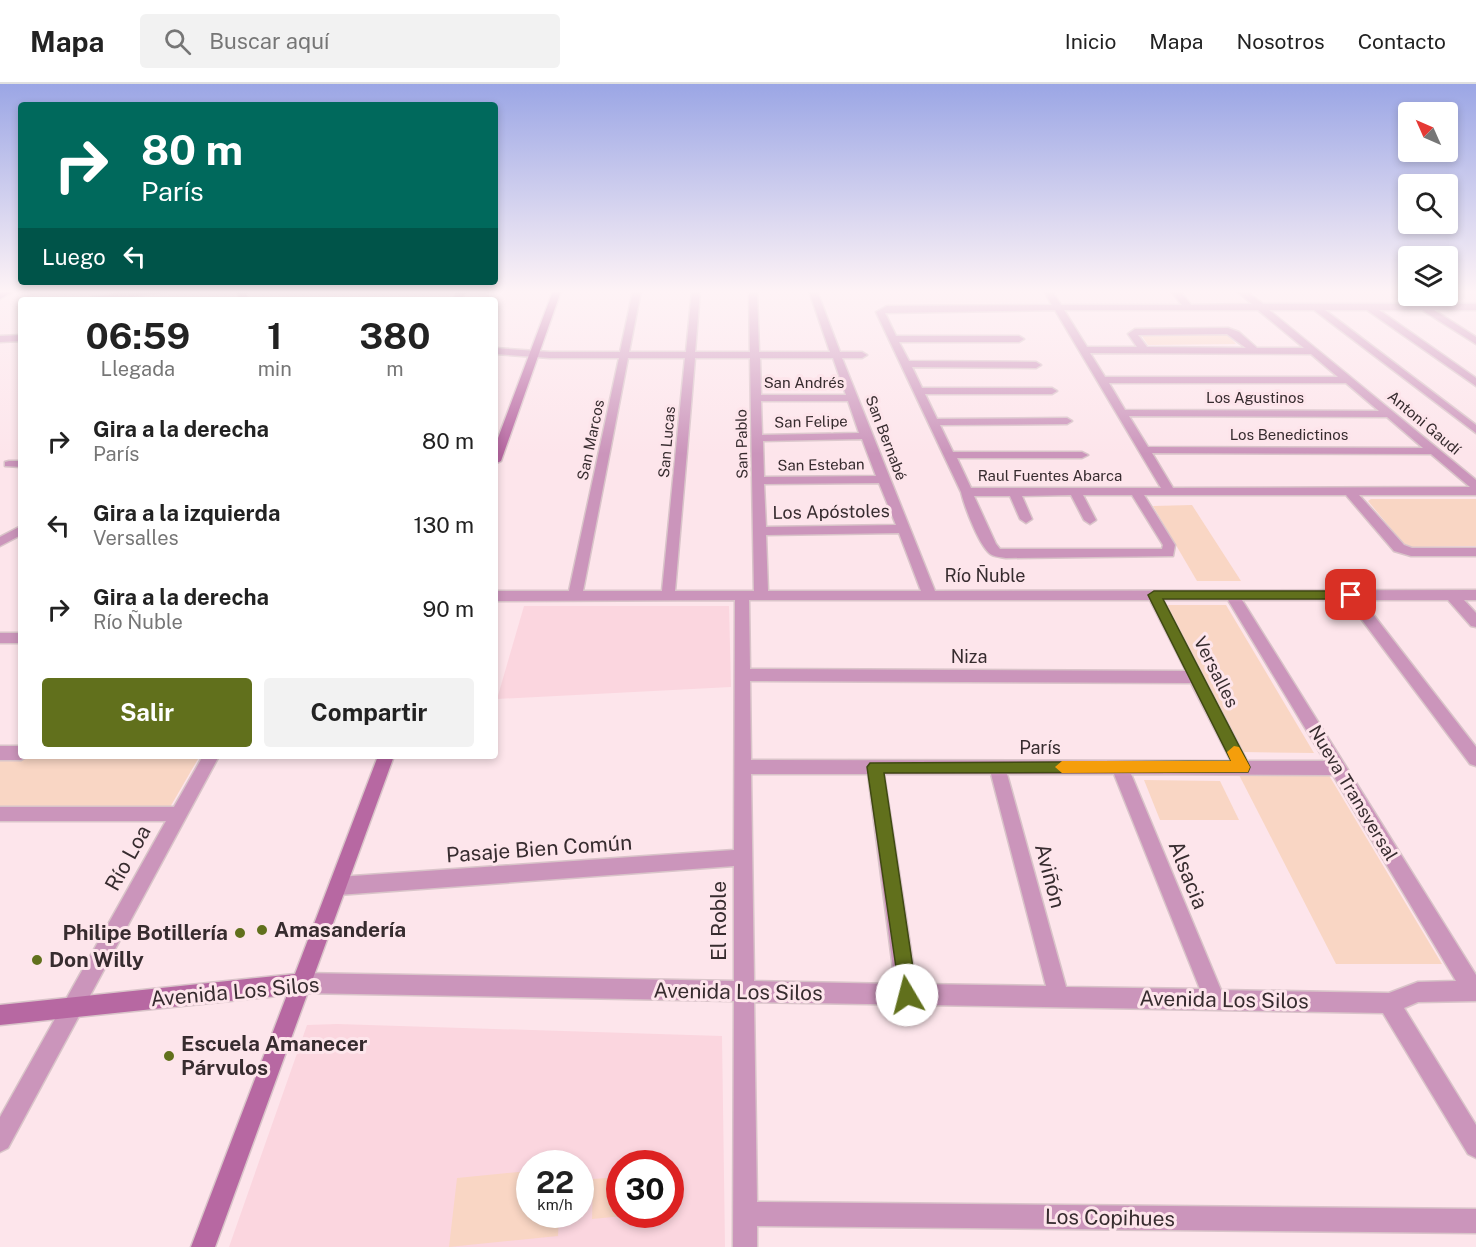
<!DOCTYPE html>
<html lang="es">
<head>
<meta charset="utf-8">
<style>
  body { margin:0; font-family:"Public Sans",sans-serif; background:#f2f2f2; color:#222; height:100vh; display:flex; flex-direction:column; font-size:22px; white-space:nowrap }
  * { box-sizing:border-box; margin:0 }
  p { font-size:20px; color:#767676 }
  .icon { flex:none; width:33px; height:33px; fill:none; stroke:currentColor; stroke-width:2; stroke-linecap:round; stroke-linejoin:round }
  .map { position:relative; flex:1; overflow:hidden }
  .drawer { position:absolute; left:18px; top:213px; width:480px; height:462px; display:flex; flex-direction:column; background:#fff; border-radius:6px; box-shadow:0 3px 9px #0003 }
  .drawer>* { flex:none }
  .hud { position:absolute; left:18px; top:18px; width:480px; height:183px; border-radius:6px; box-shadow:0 3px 9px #0003; background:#00695c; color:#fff; overflow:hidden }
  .needle { width:39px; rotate:315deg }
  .tools { position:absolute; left:1398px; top:18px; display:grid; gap:12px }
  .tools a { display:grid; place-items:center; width:60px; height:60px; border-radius:6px; background:#fff; box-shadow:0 3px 9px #0003; font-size:30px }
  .speed { position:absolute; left:516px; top:1066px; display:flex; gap:12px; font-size:30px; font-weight:700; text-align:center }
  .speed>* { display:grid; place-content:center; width:78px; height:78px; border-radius:50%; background:#fff; box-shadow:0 3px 9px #0003; line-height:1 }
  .speed small { font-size:15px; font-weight:400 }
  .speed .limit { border:9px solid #d22; background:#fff; color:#111 }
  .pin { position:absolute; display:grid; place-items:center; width:51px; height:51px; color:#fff; margin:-26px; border-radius:12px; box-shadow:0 3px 9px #0006 }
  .me { position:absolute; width:66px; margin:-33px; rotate:352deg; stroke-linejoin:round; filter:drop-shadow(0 0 4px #0008) }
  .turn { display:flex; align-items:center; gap:21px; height:126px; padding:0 24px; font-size:27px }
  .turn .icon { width:78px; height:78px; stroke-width:2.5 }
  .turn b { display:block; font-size:42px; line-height:51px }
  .then { display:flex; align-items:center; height:57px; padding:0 24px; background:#0003; gap:12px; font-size:22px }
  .eta { display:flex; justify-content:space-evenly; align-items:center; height:102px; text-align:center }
  .eta b { font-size:36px; font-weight:700; line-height:42px }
  .primary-button { display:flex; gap:12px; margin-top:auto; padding:12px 24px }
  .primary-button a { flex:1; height:69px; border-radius:6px; background:#61701c; color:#fff; font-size:24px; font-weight:700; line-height:69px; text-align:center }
  .primary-button a+a { background:#f2f2f2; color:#222 }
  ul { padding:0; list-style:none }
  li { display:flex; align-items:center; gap:18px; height:84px; padding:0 24px }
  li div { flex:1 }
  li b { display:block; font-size:22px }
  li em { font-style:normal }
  header { display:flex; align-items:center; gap:36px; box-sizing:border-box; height:84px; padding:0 30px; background:#fff; border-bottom:2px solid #e0e0e0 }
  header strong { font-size:28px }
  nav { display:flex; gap:33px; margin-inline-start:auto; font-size:21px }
  .search { width:420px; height:54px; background:#f2f2f2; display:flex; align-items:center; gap:15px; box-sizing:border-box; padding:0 21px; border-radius:6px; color:#767676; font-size:22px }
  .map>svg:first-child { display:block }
</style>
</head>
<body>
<header>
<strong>Mapa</strong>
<div class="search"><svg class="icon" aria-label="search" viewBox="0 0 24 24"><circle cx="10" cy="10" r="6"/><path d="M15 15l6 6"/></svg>Buscar aquí</div>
<nav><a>Inicio</a><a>Mapa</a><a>Nosotros</a><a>Contacto</a></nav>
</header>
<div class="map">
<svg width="1476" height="1163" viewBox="0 0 1476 1163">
  <rect width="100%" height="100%" fill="#fde5eb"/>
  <g fill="#fbd6df" fill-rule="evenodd">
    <polygon points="524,522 729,522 731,603 497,615"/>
    <path d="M 337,940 L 722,952 L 725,1163 L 229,1163 L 307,941 ZM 530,1080 L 580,1080 L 580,1131 L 530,1131 ZM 620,1080 L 670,1080 L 670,1131 L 620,1131 Z"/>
  </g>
  <g fill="#f9d6c4">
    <polygon points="1140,249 1226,249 1236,260 1148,261"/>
    <polygon points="1371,415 1476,415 1476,462 1412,463 1403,459 1368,417"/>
    <polygon points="1192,421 1241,497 1197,497 1153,422"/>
    <polygon points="1167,521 1226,521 1314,669 1242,668"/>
    <polygon points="0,675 198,675 169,725 0,725"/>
    <polygon points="1327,688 1442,880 1336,880 1238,689"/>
    <polygon points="1144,696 1220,697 1239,736 1160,736"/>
    <polygon points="529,1087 530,1131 559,1131 558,1152 449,1163 457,1094"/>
    <polygon points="619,1093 620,1131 634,1131 592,1135 593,1095"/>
  </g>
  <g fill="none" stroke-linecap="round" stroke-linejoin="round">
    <g stroke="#d9c4c9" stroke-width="3">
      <g id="street">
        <polygon points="142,207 167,207 113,216 88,216 92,213"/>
        <polygon points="237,207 245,207 248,216 240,216"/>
        <polygon points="458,207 466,207 461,216 453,216"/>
        <path d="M 633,207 L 641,207 L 629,268 L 686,268 L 692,207 L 700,207 L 695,268 L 750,268 L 749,207 L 757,207 L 759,268 L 830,268 L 809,207 L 817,207 L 840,268 L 862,268 L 867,271 L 862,274 L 842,274 L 935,507 L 1476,506 L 1476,516 L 1464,516 L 1476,529 L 1476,543 L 1471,542 L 1448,516 L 1362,516 L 1476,663 L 1476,682 L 1470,680 L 1347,516 L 1242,516 L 1476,891 L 1476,917 L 1418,918 L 1404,924 L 1476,1041 L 1476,1074 L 1468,1070 L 1383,929 L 754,918 L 757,1118 L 1476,1125 L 1476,1149 L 757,1142 L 757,1163 L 733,1163 L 734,917 L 301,909 L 294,906 L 291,899 L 294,892 L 301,889 L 734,897 L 734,782 L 338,811 L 331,808 L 329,802 L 331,796 L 338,793 L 734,766 L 735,516 L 495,517 L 495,507 L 569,507 L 619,274 L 550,274 L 495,270 L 495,264 L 550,268 L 620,268 ZM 628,274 L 685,274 L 662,507 L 583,507 ZM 695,274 L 750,274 L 754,507 L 675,507 ZM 760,274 L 833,274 L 846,311 L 761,311 ZM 761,317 L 848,317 L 859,349 L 762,351 ZM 862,355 L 876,392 L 764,393 L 763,357 ZM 879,399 L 896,441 L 766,443 L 764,400 ZM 899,449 L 921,507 L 768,507 L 766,451 ZM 749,516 L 1150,516 L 1186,587 L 750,585 ZM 1163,516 L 1228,516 L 1325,677 L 1247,677 ZM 750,597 L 1191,599 L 1231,677 L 751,676 ZM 751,690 L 868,690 L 895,900 L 754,897 ZM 884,690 L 991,690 L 1046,902 L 916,900 ZM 1007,690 L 1114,690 L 1200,905 L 1066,903 ZM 1131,690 L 1333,691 L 1456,897 L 1418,898 L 1389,909 L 1221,906 Z"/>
        <path d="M 1044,207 L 1052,207 L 1061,221 L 1182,221 L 1171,207 L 1180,207 L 1191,221 L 1252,220 L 1237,207 L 1246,207 L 1263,220 L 1476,220 L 1476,226 L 1434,226 L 1476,253 L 1476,260 L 1422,226 L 1379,226 L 1476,294 L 1476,302 L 1367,226 L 1325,226 L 1476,341 L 1476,349 L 1314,226 L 1269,226 L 1476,396 L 1476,411 L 1359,411 L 1404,461 L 1412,464 L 1476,464 L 1476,472 L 1411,472 L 1394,467 L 1346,411 L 1144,411 L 1175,461 L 1173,472 L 1006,474 C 1002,473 996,473 992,471 C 980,465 964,421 961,408 L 876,228 L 887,222 L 1052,221 ZM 1055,226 L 1161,404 L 971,404 L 957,374 L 1082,374 L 1088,371 L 1082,368 L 953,368 L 940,341 L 1067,340 L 1072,337 L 1067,334 L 937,335 L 925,310 L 1052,310 L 1057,307 L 1052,304 L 922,304 L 912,283 L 1036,284 L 1041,281 L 1036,278 L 909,277 L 899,258 L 1019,258 L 1024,255 L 1019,252 L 896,252 L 885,229 ZM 1064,226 L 1258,226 L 1304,264 L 1257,264 L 1239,248 L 1228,244 L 1135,245 L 1128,250 L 1137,263 L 1087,263 ZM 1227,250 L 1246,264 L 1147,263 L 1138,251 ZM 1090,269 L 1311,270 L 1338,293 L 1105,293 ZM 1109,299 L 1346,299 L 1379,327 L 1125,326 ZM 1129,332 L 1387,333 L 1423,364 L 1148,363 ZM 1152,369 L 1431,370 L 1470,403 L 1173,404 ZM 1071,411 L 1084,436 L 1090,440 L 1096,436 L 1083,411 L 1132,411 L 1163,461 L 1162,465 L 1000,465 L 996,460 L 974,412 L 1010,412 L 1020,435 L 1026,439 L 1032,435 L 1022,412 Z"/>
        <polygon points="21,251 21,257 0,258 0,252"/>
        <polygon points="9,377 21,377 21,383 5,382 5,378"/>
        <polygon points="21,442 21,451 0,462 0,453"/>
        <rect x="0" y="549" width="21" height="10"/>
        <polygon points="0,662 21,662 21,672 28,672 21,676 0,676"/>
        <polygon points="203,672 219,672 8,1064 0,1068 0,1033 166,737 0,737 0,723 174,723"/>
      </g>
    </g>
    <g stroke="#d9c4c9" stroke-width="3">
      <g id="secondary">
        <polygon points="3,207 13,207 0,215 0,208"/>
        <polygon points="553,207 561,207 501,377 495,380 495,362"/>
        <polygon points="378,672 394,672 215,1163 191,1163 287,911 0,941 0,921 295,890"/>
      </g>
    </g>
    <use href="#street" fill="#cb95bb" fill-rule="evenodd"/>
    <use href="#secondary" fill="#b768a2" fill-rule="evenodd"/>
  </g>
  <linearGradient id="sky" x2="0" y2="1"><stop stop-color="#9ba6e5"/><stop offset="0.56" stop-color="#fef3f6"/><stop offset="1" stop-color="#fef3f6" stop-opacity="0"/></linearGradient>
  <rect width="1476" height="370" fill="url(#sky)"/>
  <polygon fill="#61701c" stroke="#3f4912" stroke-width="1.5" points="1154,507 1351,507 1357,511 1351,515 1163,515 1250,683 1248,688 884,689 917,911 914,918 907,920 901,918 867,683 870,679 1231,677 1148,511"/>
  <polygon fill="#f59e0b" points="1234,662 1239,663 1250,683 1248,688 1062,689 1055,683 1062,677 1231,677 1227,668"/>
  <g fill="#61701c" stroke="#fde5eb" stroke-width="2">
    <circle cx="262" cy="846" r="6"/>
    <circle cx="240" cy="849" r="6"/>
    <circle cx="37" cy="876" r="6"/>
    <circle cx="169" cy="972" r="6"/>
  </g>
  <g text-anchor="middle" stroke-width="6" stroke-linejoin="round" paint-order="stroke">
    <g font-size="15" fill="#372c2f" stroke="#fde5eb">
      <text x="804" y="304">San Andrés</text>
      <text x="1255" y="319">Los Agustinos</text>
      <text transform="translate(811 338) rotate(-1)" y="5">San Felipe</text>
      <text transform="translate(1424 339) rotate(40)" y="5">Antoni Gaudí</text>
      <text x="1289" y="356">Los Benedictinos</text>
      <text transform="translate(886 354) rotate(69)" y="5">San Bernabé</text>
      <text transform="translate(591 356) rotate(-78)" y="5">San Marcos</text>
      <text transform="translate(667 358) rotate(-85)" y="5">San Lucas</text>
      <text transform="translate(742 360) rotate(-91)" y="5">San Pablo</text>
      <text transform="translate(821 381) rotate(-1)" y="5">San Esteban</text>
      <text x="1050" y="397">Raul Fuentes Abarca</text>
    </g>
    <g font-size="18" fill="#372c2f" stroke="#fde5eb">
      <text transform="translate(831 428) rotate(-1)" y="6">Los Apóstoles</text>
      <text x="985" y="498">Río Ñuble</text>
      <text x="969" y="579">Niza</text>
      <text transform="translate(1216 588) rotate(63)" y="6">Versalles</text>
      <text x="1040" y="670">París</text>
      <text transform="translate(1353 709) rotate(59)" y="6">Nueva Transversal</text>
    </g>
    <g font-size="21" fill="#372c2f" stroke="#fde5eb">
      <text transform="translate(539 765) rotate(-4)" y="7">Pasaje Bien Común</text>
      <text transform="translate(128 774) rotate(-61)" y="7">Río Loa</text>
      <text transform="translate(1188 791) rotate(68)" y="7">Alsacia</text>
      <text transform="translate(1050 792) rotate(75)" y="7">Aviñón</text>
      <text transform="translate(719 837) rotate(-90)" y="7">El Roble</text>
      <text transform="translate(235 908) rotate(-5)" y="7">Avenida Los Silos</text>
      <text transform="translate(738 908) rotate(1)" y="7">Avenida Los Silos</text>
      <text transform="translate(1224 916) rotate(1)" y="7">Avenida Los Silos</text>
      <text transform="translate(1110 1134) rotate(1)" y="7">Los Copihues</text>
    </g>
    <g font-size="21" font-weight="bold" fill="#372c2f" stroke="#fde5eb" text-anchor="start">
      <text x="274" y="853">Amasandería</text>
      <text x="228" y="856" text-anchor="end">Philipe Botillería</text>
      <text x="49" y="883">Don Willy</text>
      <text x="181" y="967">Escuela Amanecer<tspan x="181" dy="24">Párvulos</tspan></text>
    </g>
  </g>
</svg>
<div class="tools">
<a><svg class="needle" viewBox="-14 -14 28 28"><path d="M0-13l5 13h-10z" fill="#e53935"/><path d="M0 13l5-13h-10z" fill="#767676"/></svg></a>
<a><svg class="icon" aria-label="search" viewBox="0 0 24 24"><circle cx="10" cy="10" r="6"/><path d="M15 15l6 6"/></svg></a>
<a><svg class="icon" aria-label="layers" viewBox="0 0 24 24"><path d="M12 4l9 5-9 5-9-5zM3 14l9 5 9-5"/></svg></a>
</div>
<div class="speed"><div>22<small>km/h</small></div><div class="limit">30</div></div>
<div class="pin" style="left:1351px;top:511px;background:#d93025"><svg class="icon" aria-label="arrive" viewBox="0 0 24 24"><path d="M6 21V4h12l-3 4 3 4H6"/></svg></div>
<svg class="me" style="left:907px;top:911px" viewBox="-20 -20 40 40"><circle r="19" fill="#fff"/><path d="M0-13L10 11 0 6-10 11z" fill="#61701c"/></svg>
<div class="hud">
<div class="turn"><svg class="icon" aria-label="right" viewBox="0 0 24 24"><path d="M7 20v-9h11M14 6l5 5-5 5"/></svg><div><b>80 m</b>París</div></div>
<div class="then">Luego<svg class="icon" aria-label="left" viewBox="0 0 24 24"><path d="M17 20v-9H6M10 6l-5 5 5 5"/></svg></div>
</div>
<section class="drawer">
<div class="eta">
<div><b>06:59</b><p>Llegada</p></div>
<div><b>1</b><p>min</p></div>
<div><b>380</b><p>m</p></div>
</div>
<ul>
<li><svg class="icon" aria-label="right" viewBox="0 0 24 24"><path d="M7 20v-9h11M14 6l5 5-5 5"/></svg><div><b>Gira a la derecha</b><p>París</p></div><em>80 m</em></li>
<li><svg class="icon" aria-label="left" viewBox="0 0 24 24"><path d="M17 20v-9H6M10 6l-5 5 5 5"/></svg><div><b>Gira a la izquierda</b><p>Versalles</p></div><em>130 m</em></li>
<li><svg class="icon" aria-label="right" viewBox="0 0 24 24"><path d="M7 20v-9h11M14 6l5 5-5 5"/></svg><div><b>Gira a la derecha</b><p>Río Ñuble</p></div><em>90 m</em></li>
</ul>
<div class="primary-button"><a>Salir</a><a>Compartir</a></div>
</section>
</div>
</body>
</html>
